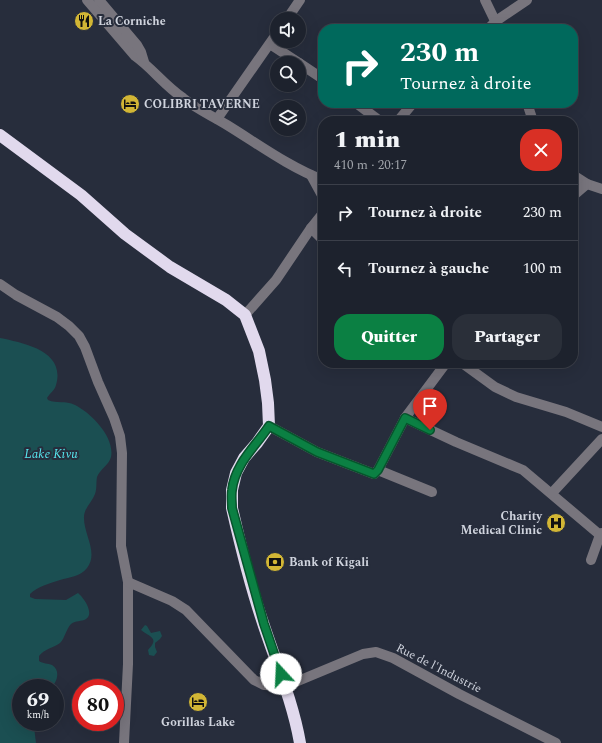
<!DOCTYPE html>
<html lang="fr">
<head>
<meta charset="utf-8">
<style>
  body { margin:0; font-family:Spectral,serif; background:#2a2f39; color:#f1f3f6; height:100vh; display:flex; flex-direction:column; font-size:15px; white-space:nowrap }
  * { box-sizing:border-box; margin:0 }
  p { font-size:13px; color:#a0a4aa }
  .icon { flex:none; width:22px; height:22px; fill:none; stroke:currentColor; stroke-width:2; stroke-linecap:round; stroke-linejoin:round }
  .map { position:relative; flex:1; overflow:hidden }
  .details { position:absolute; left:318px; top:116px; width:260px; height:252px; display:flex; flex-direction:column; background:#1d222d; border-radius:16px; box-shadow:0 4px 16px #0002,0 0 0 1px #3b3f49 }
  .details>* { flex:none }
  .guide { position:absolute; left:318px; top:24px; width:260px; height:84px; border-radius:16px; box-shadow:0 4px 16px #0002,0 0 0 1px #3b3f49; background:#00695c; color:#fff; overflow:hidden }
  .buttons { position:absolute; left:270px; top:12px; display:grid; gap:8px }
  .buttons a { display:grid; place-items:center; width:36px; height:36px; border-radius:50%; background:#1d222d; box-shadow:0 4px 16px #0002,0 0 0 1px #3b3f49; font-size:20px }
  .speed { position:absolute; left:12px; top:679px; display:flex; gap:8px; font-size:20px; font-weight:700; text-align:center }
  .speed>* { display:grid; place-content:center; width:52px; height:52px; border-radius:50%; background:#1d222d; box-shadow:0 4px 16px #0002,0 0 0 1px #3b3f49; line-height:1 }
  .speed small { font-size:10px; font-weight:400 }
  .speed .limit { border:6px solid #d22; background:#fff; color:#111 }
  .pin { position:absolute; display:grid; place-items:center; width:34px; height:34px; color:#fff; margin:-41px -17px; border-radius:50% 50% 50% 0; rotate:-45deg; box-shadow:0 0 4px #0007 }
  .pin .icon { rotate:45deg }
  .me { position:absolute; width:44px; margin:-22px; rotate:340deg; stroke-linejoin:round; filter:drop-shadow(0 0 3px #0008) }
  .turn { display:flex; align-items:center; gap:14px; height:84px; padding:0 16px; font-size:18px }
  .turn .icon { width:52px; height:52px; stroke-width:2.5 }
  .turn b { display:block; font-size:28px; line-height:34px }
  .round { display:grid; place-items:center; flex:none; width:42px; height:42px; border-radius:16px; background:#2a2f39 }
  .headline { display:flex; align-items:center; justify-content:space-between; height:68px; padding:0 16px }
  h1 { font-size:24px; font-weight:800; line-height:30px }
  .button { display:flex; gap:8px; margin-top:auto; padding:8px 16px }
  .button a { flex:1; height:46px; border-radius:16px; background:#0b8043; color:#fff; font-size:16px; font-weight:800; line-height:46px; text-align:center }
  .button a+a { background:#2a2f39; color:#f1f3f6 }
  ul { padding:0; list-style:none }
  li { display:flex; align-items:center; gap:12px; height:56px; padding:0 16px; border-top:1px solid #3b3f49 }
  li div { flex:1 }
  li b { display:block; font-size:15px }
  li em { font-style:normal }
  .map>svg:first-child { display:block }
</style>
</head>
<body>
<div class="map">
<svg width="602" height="743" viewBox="0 0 602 743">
  <rect width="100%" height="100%" fill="#272d3c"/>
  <g fill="#1b4f52">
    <path d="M 0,338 C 24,343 66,351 56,385 C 55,390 50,393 47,398 L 48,400 C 57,404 65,400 75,405 C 91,413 115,437 111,457 C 109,465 100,469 97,477 C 96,482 97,489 95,494 C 92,502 85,507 84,516 C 83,534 99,552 87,568 C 80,577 69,577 60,580 C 50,583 37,587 30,594 L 30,597 L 35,599 L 66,600 L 78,593 C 83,597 95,613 86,619 C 81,622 76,620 71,624 C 66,629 65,638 60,643 C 53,648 44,649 39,656 L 39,661 C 43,664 48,663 52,665 C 61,671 57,682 51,688 L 21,688 L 21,722 L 35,722 L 34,727 L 36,743 L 0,743 Z"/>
    <path d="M 145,625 L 147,626 L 151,633 L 160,631 L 162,636 L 160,639 L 155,643 L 155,647 L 157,652 L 154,656 L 149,655 L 148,650 C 160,638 150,637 141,630 Z"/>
  </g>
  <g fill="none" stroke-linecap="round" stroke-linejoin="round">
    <g stroke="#78757d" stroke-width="10">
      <path d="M 87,0 L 135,56 C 152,68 164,85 183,98 C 196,109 213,116 227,125 C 258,144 289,167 323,180"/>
      <polyline points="99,0 137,45 141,52 144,62"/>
      <polyline points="485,0 499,29"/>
      <polyline points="287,19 300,0"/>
      <polyline points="488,29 496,21 527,0"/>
      <polyline points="270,44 299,63"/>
      <polyline points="299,63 323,79"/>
      <polyline points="356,103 380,121"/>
      <polyline points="527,103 533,121"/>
      <polyline points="217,119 277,33"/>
      <polyline points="398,121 413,103"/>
      <polyline points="311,175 323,197"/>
      <polyline points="573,175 587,184 602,189"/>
      <polyline points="573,196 587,184"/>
      <polyline points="311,228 323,240"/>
      <polyline points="0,284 16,295 57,317 69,326 79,336 85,347 98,382 114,418 120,436 122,453 121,546 128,582 128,664 124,743"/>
      <polyline points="245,315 276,280 311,228 323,213"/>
      <polyline points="462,363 495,387 516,397 566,412 602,427"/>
      <polyline points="405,418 456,442 523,470 600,535"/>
      <polyline points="269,426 317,452 374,474 378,470 432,492"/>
      <polyline points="378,470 405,418 446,363"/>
      <polyline points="552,493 602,439"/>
      <polyline points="591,560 600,535 602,533"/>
      <polyline points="128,582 172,601 186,610 254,680 264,685 286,686 363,654 376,652 393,658 459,694 556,743"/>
    </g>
    <path stroke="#e1d9ed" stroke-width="12" d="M 0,135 L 81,195 L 125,234 L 170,267 L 226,300 L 245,315 L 259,351 L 265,380 L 268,403 L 269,426 L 257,443 L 244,458 L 236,473 L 232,490 L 232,508 C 241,548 251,588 264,626 C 277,665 293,703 300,743"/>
  </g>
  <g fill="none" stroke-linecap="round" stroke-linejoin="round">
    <g stroke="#07532c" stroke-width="10">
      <path id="route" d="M 281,674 L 264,624 L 232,508 C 232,502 231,496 232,490 C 235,464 255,447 269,426 L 317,452 L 374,474 L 378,470 L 405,418 L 430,430"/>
    </g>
    <use href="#route" stroke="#0b8043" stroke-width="7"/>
  </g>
  <defs>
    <g id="restaurant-disc" transform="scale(1)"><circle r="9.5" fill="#d2b635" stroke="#272d3c"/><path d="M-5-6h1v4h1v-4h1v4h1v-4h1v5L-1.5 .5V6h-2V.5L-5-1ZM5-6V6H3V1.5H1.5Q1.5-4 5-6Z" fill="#111"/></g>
    <g id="hotel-disc" transform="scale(1)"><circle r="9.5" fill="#d2b635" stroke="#272d3c"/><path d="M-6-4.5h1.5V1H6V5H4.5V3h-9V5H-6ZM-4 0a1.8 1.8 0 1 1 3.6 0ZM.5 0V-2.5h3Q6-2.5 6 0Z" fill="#111"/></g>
    <g id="hospital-disc" transform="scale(1)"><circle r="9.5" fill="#d2b635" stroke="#272d3c"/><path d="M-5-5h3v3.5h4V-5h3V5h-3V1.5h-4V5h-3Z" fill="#111"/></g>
    <g id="bank-disc" transform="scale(1)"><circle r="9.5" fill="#d2b635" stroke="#272d3c"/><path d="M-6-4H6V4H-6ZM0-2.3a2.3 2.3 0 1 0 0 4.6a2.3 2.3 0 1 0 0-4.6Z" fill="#111"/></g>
  </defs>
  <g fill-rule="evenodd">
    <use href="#restaurant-disc" x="84" y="21"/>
    <use href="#hotel-disc" x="130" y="104"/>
    <use href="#hospital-disc" x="556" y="523"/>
    <use href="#bank-disc" x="275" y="562"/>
    <use href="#hotel-disc" x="198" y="702"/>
  </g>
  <g text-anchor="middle" stroke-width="4" stroke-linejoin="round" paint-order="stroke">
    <g font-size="12" font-weight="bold" fill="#cfd3dd" stroke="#272d3c" text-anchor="start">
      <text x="98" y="25">La Corniche</text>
      <text x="144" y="108">COLIBRI TAVERNE</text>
      <text x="542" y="520" text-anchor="end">Charity<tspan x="542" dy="14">Medical Clinic</tspan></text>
      <text x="289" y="566">Bank of Kigali</text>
      <text x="198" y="726" text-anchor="middle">Gorillas Lake</text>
    </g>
    <g font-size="12" fill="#cfd3dd" stroke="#272d3c">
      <text transform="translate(439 668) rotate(27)" y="4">Rue de l'Industrie</text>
    </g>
    <g font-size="13" font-style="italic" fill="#56e5ed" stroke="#272d3c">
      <text x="51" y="458">Lake Kivu</text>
    </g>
  </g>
</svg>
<div class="buttons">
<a><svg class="icon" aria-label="sound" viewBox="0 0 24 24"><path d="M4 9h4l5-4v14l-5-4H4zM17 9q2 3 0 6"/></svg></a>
<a><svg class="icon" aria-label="search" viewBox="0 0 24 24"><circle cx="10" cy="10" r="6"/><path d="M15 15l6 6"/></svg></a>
<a><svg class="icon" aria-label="layers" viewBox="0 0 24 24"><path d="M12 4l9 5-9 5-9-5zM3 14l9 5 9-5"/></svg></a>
</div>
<div class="speed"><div>69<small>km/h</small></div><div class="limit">80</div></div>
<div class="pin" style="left:430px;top:430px;background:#d93025"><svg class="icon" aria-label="arrive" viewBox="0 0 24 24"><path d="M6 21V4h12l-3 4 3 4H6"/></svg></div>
<svg class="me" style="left:281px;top:674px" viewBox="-20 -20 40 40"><circle r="19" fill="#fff"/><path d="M0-13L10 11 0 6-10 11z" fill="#0b8043"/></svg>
<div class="guide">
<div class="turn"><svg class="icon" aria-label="right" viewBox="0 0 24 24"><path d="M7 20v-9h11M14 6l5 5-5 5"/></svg><div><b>230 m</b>Tournez à droite</div></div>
</div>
<section class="details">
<div class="headline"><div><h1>1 min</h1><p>410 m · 20:17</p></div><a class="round" style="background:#d93025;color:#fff"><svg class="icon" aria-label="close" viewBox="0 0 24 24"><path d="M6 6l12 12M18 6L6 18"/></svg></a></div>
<ul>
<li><svg class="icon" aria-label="right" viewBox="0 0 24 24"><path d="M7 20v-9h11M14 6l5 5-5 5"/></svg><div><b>Tournez à droite</b></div><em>230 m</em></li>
<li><svg class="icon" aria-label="left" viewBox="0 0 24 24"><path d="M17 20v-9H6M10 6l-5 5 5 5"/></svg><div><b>Tournez à gauche</b></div><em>100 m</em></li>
</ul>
<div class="button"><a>Quitter</a><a>Partager</a></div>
</section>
</div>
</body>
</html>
